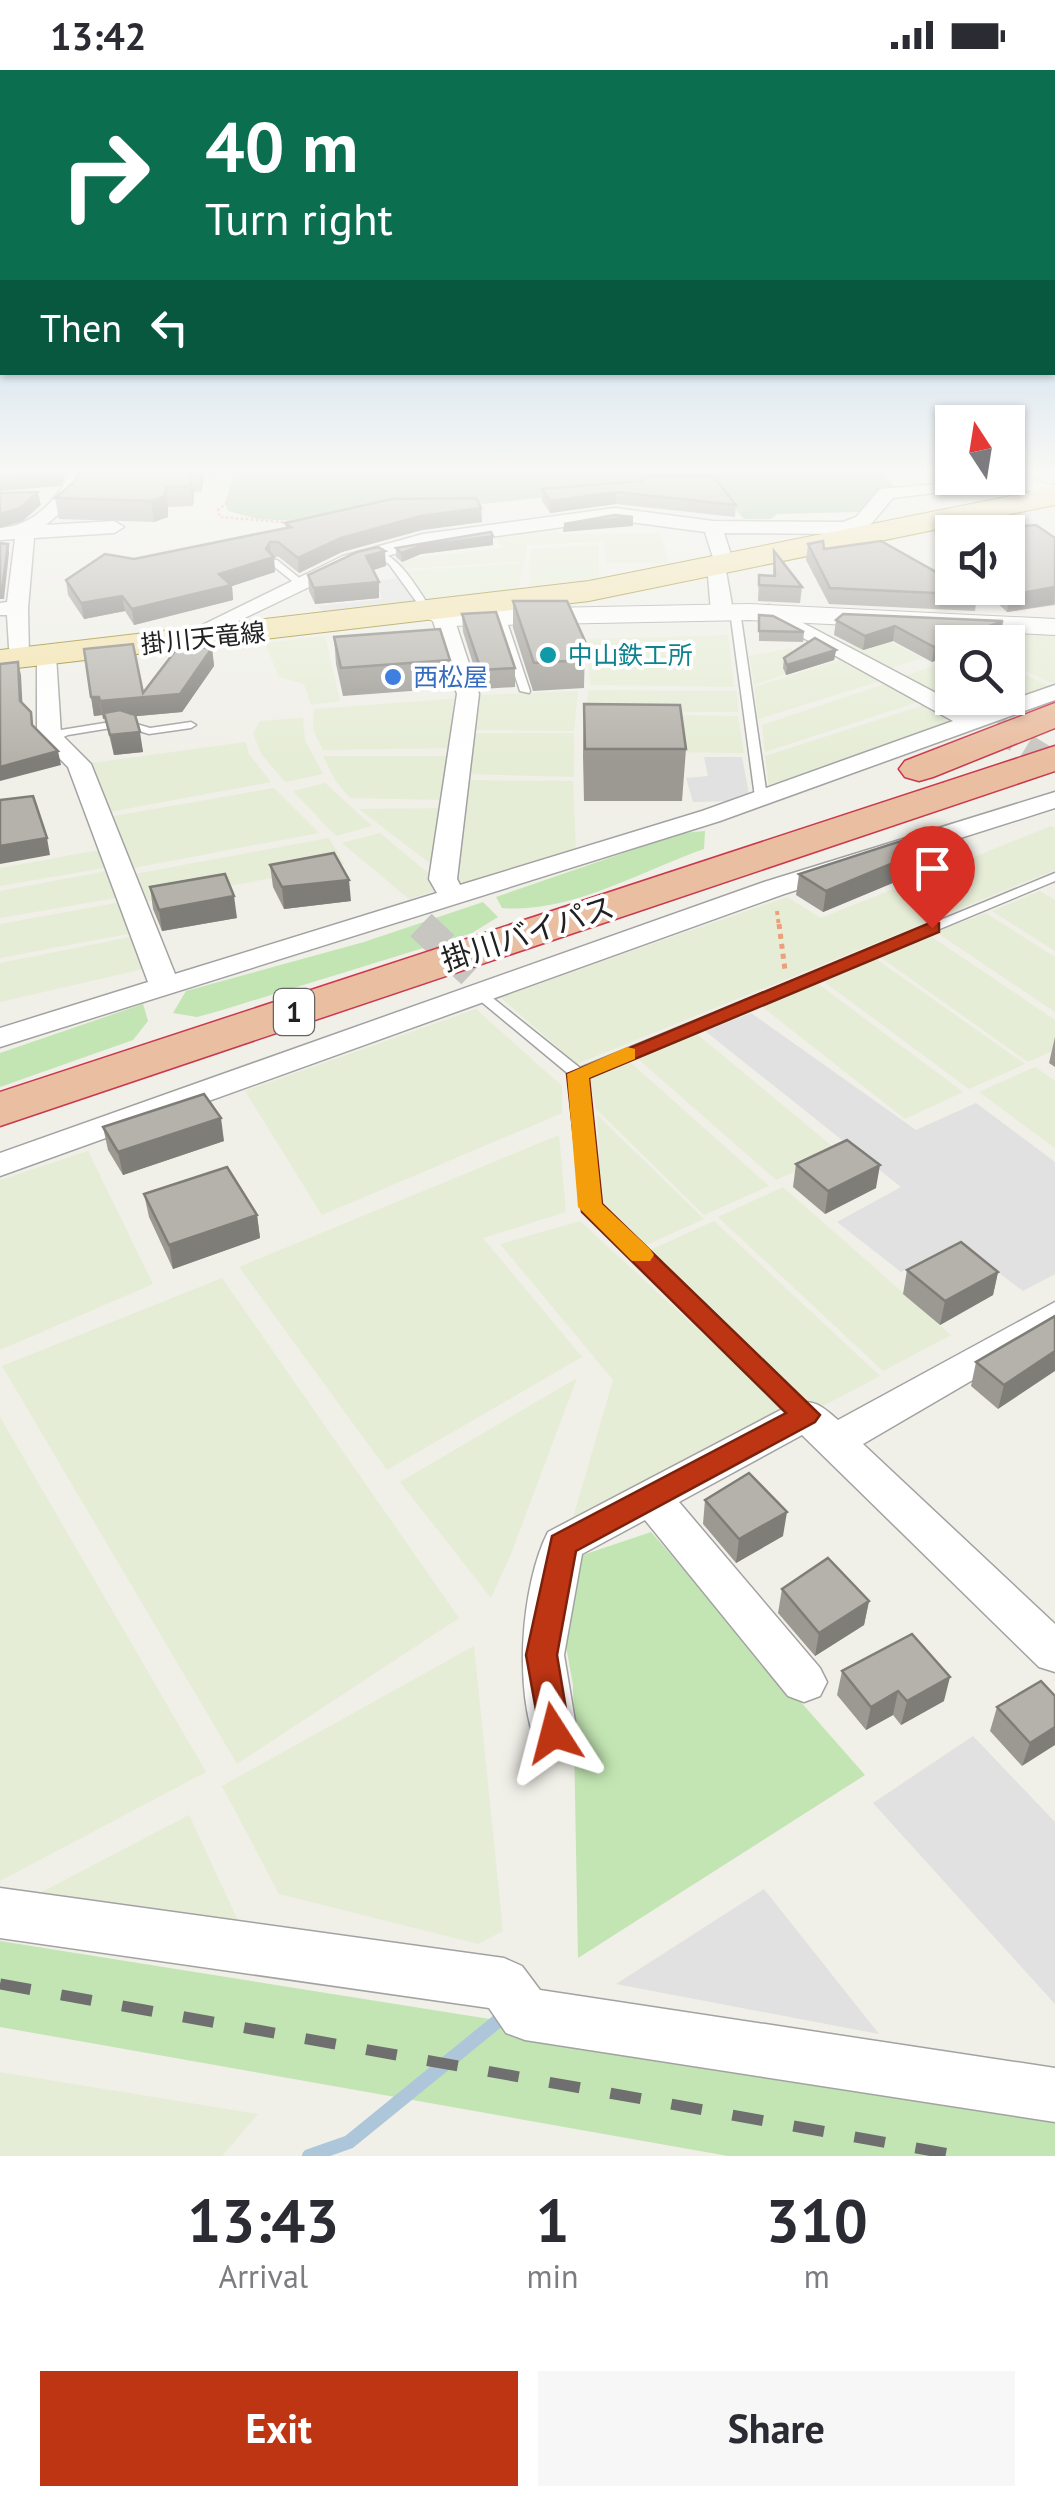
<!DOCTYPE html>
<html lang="en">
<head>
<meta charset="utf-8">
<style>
  body { margin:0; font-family:"PT Sans","Noto Sans JP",sans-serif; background:#f7f7f7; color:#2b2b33; height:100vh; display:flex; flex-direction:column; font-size:38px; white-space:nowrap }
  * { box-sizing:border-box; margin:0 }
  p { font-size:32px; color:#7c7c81 }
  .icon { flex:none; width:55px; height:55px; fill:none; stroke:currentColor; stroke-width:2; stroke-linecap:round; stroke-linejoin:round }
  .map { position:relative; height:2086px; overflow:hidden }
  .panel { display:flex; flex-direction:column; background:#fff; flex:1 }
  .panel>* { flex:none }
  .hud { position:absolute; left:0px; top:0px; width:1055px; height:305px; box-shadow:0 2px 8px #0004; background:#0b6e4f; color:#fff; overflow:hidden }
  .needle { width:65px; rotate:348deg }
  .controls { position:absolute; left:935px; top:335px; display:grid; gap:20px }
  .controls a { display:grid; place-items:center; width:90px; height:90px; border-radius:0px; background:#fff; box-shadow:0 2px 8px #0004; font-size:50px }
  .pin { position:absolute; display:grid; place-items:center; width:85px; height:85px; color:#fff; margin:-102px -42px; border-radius:50% 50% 50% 0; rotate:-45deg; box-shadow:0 0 10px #0007 }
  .pin .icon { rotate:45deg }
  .me { position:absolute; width:110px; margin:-55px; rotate:351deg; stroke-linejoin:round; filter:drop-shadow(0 0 8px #0008) }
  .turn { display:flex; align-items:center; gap:35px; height:210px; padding:0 40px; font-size:45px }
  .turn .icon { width:130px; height:130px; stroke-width:2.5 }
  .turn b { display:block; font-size:70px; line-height:85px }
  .then { display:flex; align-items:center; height:95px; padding:0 40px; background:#0003; gap:20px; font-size:38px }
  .eta { display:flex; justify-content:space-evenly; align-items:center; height:170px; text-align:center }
  .eta b { font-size:60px; font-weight:700; line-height:70px }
  .primary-button { display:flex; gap:20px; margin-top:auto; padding:20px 40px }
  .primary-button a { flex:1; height:115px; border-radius:0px; background:#be3513; color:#fff; font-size:40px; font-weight:700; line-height:115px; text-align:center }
  .primary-button a+a { background:#f7f7f7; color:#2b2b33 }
  .status { display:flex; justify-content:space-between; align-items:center; height:70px; padding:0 50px; background:#fff; direction:ltr }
  .status svg { height:28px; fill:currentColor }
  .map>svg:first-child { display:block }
</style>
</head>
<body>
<div class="status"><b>13:42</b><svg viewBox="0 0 49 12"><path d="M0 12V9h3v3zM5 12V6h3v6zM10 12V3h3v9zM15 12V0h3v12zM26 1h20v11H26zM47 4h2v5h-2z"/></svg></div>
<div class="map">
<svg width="1055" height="2086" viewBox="0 0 1055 2086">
  <rect width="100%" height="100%" fill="#f0efe8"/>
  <g fill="#e6edd6">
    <polygon points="551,455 560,464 661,463 668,493 606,493 604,471 527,475 525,491 402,499 394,490 504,478 492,463"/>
    <polygon points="599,475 599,509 528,522 531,479"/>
    <polygon points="524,493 517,522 424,533 405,501"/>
    <polygon points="1032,564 1055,566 1055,612 1050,613 1008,592 1005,572"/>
    <polygon points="728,565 734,617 590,615 587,569"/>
    <polygon points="325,566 340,631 311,635 304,614 279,607 265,573"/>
    <polygon points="879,566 922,588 888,599 848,576"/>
    <polygon points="790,578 819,593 754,615 749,586"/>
    <polygon points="847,588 884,610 758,649 754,617"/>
    <polygon points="952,590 952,628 1008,628 1008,596 1049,616 968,645 901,607"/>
    <polygon points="891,612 924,630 765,682 762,655"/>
    <polygon points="588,620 737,621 738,642 586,641"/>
    <polygon points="578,621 574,661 472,660 476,625"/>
    <polygon points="462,628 452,678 323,680 313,660 314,639"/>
    <polygon points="930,633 958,650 769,718 765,686"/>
    <polygon points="585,644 738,646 744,683 584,681"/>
    <polygon points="303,648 305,670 323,704 285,712 262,685 253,664 260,651"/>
    <polygon points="471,663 574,663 574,707 466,704"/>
    <polygon points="246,672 249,684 271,712 104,743 84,694"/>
    <polygon points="323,686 460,686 448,730 350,728 335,710"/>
    <polygon points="464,710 573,711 576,781 460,817 452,807"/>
    <polygon points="325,713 372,756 336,766 293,721"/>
    <polygon points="274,718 319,763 128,799 108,747"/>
    <polygon points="453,738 444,804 359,739"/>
    <polygon points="1051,756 1055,758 1055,800 577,994 500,927 787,827 821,848"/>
    <polygon points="380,763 435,809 441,819 409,829 342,773"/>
    <polygon points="329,768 344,794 141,833 129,805"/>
    <polygon points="99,780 104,798 0,816 0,798"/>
    <polygon points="107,801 116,828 0,848 0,821"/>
    <polygon points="1040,821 1055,830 1055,881 992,841"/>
    <polygon points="121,832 133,863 0,888 0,854"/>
    <polygon points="986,843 1055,887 1055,942 936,862"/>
    <polygon points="135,866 148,898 0,932 0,893"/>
    <polygon points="932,867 1055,950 1055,980 1028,992 880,887"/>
    <polygon points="876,889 1025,994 969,1019 823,911"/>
    <polygon points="817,913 963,1022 905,1049 761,936"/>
    <polygon points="476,939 562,1016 562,1043 322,1145 245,1021"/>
    <polygon points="697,964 839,1082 776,1110 637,988"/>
    <polygon points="630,992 769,1116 704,1145 596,1039 589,1006"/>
    <polygon points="1035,997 1055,1011 1055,1078 979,1022"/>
    <polygon points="597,1045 704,1149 644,1176 601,1134"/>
    <polygon points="559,1065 566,1142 483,1168 582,1287 387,1400 239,1197"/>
    <polygon points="88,1081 153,1214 0,1280 0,1110"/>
    <polygon points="783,1117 951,1265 883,1301 718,1147"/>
    <polygon points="580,1151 784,1339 571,1455 613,1310 500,1174"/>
    <polygon points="714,1151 880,1306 806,1345 646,1182"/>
    <polygon points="222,1208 459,1548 237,1694 2,1296"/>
    <polygon points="577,1308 511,1484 491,1528 400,1412"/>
    <polygon points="0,1347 206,1702 0,1811"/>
    <polygon points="474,1576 503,1861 478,1874 279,1824 222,1716"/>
    <polygon points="189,1745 240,1855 38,1824"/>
    <polygon points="0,2002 258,2044 222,2086 0,2086"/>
  </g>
  <g fill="#c2e5b3">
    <path d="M 705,761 L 704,779 C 641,801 569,844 502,838 L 496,827 L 682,763 Z"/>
    <polygon points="483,832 498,847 472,863 219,941 197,947 173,943 186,921 364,872"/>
    <polygon points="143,934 148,951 133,970 0,1017 0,983"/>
    <polygon points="651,1462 865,1705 578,1888 573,1615 562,1554 574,1488"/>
    <polygon points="0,1871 1055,2039 1055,2086 728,2086 0,1957"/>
  </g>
  <polygon fill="#a5cba1" points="235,398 896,398 884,405 897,419 884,419 858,442 777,444 771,449 744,449 713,415 684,412 319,452 258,449 228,441 225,434"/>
  <g fill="#e1e1e1">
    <polygon points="400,508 420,536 328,546 318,536 382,529 375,511"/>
    <polygon points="704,687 742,687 749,724 731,731 693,732 686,708 708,706"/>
    <polygon points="751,943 916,1060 976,1033 1055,1092 1055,1204 1023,1221 958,1172 901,1202 837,1152 901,1117 705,961"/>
    <polygon points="973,1666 1055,1752 1055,1934 873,1733"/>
    <polygon points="764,1819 879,1964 616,1914"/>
  </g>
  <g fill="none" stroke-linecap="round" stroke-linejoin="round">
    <polyline stroke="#adc6d9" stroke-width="14" points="309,2086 349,2072 504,1946"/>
    <polyline stroke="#c7c6c0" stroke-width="25" stroke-dasharray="25 12" stroke-linecap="butt" points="995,657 1055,694"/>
    <polyline stroke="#c7c6c0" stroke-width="31" stroke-dasharray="31 16" stroke-linecap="butt" points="421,855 472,903"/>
    <g stroke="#a2a2a2" stroke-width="3">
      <g id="service">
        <polygon points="206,398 240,398 240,399 236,401 209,402 206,402"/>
        <path d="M 371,479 C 400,483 418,521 434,543 L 432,545 L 426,545 L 389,494 L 371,483 Z"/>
        <polygon points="271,490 277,490 303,511 303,515 297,515 271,494"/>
        <polygon points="735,538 740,541 767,727 761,731 755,727 730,541"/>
        <polygon points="500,543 505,546 530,621 529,623 520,621 495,546"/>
        <polygon points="123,650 150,658 191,652 196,655 191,658 149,664 123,656 68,665 52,672 46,669 61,660"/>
        <polygon points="1055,803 1055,811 586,1006 598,1135 815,1345 812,1350 806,1352 800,1350 584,1141 582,1137 571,1006 472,924 474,921 484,921 580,998"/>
      </g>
    </g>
    <g stroke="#a2a2a2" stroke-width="3">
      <g id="minor">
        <path d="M 74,398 L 92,398 L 76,429 L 46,455 L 114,451 L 124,457 L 114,463 L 34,468 L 28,538 L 29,588 L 26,593 L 10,593 L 7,545 L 0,545 L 0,533 L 7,532 L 15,469 L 0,470 L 0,458 C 35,456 58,428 74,398 Z"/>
        <polygon points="184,398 217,398 218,400 209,405"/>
        <polygon points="1008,404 1017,409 1014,413 893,428 870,455 846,464 724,463 732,488 740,496 726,501 733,541 722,547 711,541 708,506 701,499 715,494 705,462 615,450 424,476 357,494 209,565 209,574 193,574 186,563 343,486 423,464 615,438 713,451 843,452 856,447 880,419 1008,408"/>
        <polygon points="769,535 974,643 1055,615 1055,630 720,751 0,977 0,958 148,912 68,697 37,666 37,581 53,581 56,586 61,664 91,694 175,904 437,823 429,809 457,624 432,548 435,543 443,542 454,548 479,624 457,809 460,815 702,741 953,651 762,545 762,537"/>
        <polygon points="1055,722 1055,738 784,824 0,1106 0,1083 764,812"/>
        <path d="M 1055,1232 L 1055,1262 L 863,1374 L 1055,1554 L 1055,1602 L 1039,1597 L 802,1365 L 679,1432 L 820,1598 L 827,1612 L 820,1626 L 804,1632 L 788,1626 L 645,1450 L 582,1484 L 564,1585 L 577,1663 L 570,1678 L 554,1684 L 538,1678 C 513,1623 521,1515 548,1462 L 792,1334 C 813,1328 822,1336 838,1350 Z"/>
        <polygon points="0,1818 504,1888 522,1896 540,1920 1055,1998 1055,2052 525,1970 506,1963 489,1938 0,1868"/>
      </g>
    </g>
    <g stroke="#a2a2a2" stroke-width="2">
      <g id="tertiary">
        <polygon points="1008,402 1055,416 1055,430 993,408 1008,408"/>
        <polygon points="749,534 1055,549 1055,565 749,550 443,556 416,543 429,535 446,540"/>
      </g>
    </g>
    <g stroke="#8f7e0e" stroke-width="2">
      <polygon id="primary" points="1055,417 1055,435 589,531 0,600 0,580 589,511"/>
    </g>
    <g stroke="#cb384d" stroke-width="3">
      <g id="trunk">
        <polygon points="1055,633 1055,658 933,707 919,711 905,707 899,699 905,691"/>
        <polygon points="1055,676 1055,701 0,1056 0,1022"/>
      </g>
    </g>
    <polyline stroke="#ed9e7c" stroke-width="2.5" stroke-dasharray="2.5 2.5" stroke-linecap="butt" points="270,398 218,440 220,447 294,453"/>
    <polyline stroke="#ed9e7c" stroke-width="4" stroke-dasharray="4 4" stroke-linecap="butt" points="777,841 779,857"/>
    <polyline stroke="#ed9e7c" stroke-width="5" stroke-dasharray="5 5" stroke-linecap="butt" points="779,854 785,900"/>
    <use href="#service" fill="#fff" fill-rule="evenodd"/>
    <use href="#minor" fill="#fff" fill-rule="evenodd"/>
    <use href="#tertiary" fill="#fff" fill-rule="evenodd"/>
    <use href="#primary" fill="#f4e3aa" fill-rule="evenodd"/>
    <use href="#trunk" fill="#eabea1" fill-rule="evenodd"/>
    <polyline stroke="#6f6f6f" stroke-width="11" stroke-dasharray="31 31" stroke-linecap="butt" points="0,1914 961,2086"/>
  </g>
  <g fill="#9c9993">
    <polygon points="82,398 203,398 204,408 201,422 194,422 193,436 168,437 168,447 154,452 59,449 55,428 75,411"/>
    <polygon points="642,411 736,435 735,447 616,434 550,443 542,431 542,419"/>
    <polygon points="481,438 482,452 422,460 342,482 299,503 279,487 273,486 275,502 232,516 233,530 134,555 125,541 84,549 68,525 66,510 134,489 286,458 285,453"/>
    <polygon points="1036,455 1055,468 1055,535 1007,542 981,518 1008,518 1008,462 952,462 952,491 940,479 943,462"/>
    <polygon points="493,466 493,475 421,484 402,492 396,487 396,478"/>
    <polygon points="808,474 977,525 975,541 829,534 806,490"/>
    <polygon points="774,481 802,517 800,533 758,531 759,505 773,506"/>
    <polygon points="386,496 373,500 379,528 315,534 309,521 308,505"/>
    <polygon points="513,531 585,571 584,618 533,621 513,558"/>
    <polygon points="462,544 515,598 515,617 481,619 463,562"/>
    <polygon points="759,545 804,562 803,572 759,571"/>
    <polygon points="836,550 1001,566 984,572 952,572 952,584 932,592 893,571 863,580 834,565"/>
    <polygon points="334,567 450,590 451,618 343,626 336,594"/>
    <polygon points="212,578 214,596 182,642 136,646 143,682 114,685 105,649 102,645 94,646 84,579 143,623"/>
    <polygon points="836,580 834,590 786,605 783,598 784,588"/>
    <polygon points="584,634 686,679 682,731 584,731 583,685"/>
    <polygon points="910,786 907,807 823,842 796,825 799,804"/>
    <polygon points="270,795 351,831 284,839 273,817"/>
    <polygon points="150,817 237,848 162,861 153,839"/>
    <polygon points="1055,967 1055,997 1049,993"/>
    <polygon points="103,1057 224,1071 123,1105 108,1080"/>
    <polygon points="796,1094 876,1118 825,1144 793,1117"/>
    <polygon points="144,1124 257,1145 260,1168 173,1199 149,1147"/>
    <polygon points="907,1200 998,1202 993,1225 940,1255 903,1224"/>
    <polygon points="1055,1246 998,1339 971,1316 976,1292"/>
    <polygon points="705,1430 783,1466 736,1493 703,1454"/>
    <polygon points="782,1519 869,1531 864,1555 815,1586 778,1543"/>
    <polygon points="842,1601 944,1631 901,1655 893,1645 866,1660 837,1625"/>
    <polygon points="1055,1626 1022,1696 990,1661 997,1637"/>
  </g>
  <g fill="#7f7d78">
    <polygon points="61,398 70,398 61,416 0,421 0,408"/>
    <polygon points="200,398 203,398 204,408 201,422"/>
    <polygon points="191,402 194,422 193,436 190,416"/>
    <polygon points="166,417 168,437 168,447 154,452 151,431"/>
    <polygon points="38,422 41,435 23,451 0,458 0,444"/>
    <polygon points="616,422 616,434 550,443 550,431"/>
    <polygon points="481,438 482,452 422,460 342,482 299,503 298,488 341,468 421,446"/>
    <polygon points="633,447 633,456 563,462 564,454"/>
    <polygon points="493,466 493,475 421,484 402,492 401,483 421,476"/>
    <polygon points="270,472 271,486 274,487 275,502 232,516 233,530 134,555 132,539 219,504 266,479"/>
    <polygon points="8,474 9,483 4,529 0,529 0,520"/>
    <polygon points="385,481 386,496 367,502 366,486"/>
    <polygon points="379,512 379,528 315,534 314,518"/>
    <polygon points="1055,517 1054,534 1007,542 1010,525"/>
    <polygon points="122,526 125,541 84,549 81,533"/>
    <polygon points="1003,551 1001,566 984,572 952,572 952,584 932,592 934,577"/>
    <polygon points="895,556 893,571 863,580 865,566"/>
    <polygon points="212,578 214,596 182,642 106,649 104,643 105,649 103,649 100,631 180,624"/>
    <polygon points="836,580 834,590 786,605 787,595"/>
    <polygon points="18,592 21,605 23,645 20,631"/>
    <polygon points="91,627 99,627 102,645 94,646"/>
    <polygon points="140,662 143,682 114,685 110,665"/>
    <polygon points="58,681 61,695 0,711 0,697"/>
    <polygon points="47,768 50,785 0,794 0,776"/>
    <polygon points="910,786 907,807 823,842 826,821"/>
    <polygon points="349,810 351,831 284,839 282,817"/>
    <polygon points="234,826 237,848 162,861 159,840"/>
    <polygon points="221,1048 224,1071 123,1105 118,1082"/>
    <polygon points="880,1095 876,1118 825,1144 828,1121"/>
    <polygon points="257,1145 260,1168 173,1199 169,1175"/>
    <polygon points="998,1202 993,1225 940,1255 945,1231"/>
    <polygon points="1055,1281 1055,1301 998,1339 1004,1315"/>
    <polygon points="787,1442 783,1466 736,1493 739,1469"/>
    <polygon points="869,1531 864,1555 815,1586 819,1563"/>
    <polygon points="950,1607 944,1631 901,1655 907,1631"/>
    <polygon points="898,1621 893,1645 866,1660 871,1637"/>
    <polygon points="1055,1657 1055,1675 1022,1696 1030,1673"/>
  </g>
  <g fill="#b5b2ab" stroke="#7f7d78" stroke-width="2.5">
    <polygon points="0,398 61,398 59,403 0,408"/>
    <polygon points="82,398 200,398 199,402 191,402 190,416 166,417 165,426 151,431 55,428 75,411"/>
    <polygon points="713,406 736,435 616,422 550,431 542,419 642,411 642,407"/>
    <polygon points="38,422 20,438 0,444 0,423"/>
    <polygon points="476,428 481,438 421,446 341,468 298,488 278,472 270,472 266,479 274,487 219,504 231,515 132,539 122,526 81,533 66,510 105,484 134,489 291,457 285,453 392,429"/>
    <polygon points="615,445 633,447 564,454"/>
    <polygon points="1036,455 1055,468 1055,517 1010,525 1003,518 1008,518 1008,462 952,462 952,471 943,462"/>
    <polygon points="491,462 493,466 421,476 401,483 396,478"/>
    <polygon points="823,471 824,479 881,471 952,511 952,518 964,518 977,525 830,518 808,474"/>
    <polygon points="0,473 8,474 2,520 0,520"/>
    <polygon points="378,477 385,481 366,486 379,512 314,518 308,505 357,482"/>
    <polygon points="774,481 802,517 759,515 759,505 775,506"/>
    <polygon points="513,531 567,531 585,571 577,572 584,590 534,593"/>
    <polygon points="496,542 515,598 481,600 462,544"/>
    <polygon points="843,544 1003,551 934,577 895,556 865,566 836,550"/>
    <polygon points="759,545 773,546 804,562 759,561"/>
    <polygon points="440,559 450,590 341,598 334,567"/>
    <polygon points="815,568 836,580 787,595 784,588"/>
    <polygon points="133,574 143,623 179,576 212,578 180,624 100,631 99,627 91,627 84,579"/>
    <polygon points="18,592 20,631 31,642 32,655 58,681 0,697 0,594"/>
    <polygon points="584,634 680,635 686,679 585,679"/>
    <polygon points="120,640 135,645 140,662 110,665 104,643"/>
    <polygon points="33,726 47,768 0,776 0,730"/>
    <polygon points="904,770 910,786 826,821 799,804"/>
    <polygon points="334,783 349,810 282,817 270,795"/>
    <polygon points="225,804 234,826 159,840 150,817"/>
    <polygon points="204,1024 221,1048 118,1082 103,1057"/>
    <polygon points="847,1070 880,1095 828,1121 796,1094"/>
    <polygon points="227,1097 257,1145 169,1175 144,1124"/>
    <polygon points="961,1172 998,1202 945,1231 907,1200"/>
    <polygon points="1055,1246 1055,1281 1004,1315 976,1292"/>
    <polygon points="749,1403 787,1442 739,1469 705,1430"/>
    <polygon points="828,1488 869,1531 819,1563 782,1519"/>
    <polygon points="912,1564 950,1607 907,1631 898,1621 871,1637 842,1601"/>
    <polygon points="1041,1611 1055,1626 1055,1657 1030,1673 997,1637"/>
  </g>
  <linearGradient id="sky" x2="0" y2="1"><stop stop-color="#90bbe2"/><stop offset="0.58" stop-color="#f8f8f5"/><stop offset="1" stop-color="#f8f8f5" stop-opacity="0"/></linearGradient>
  <rect width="1055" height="690" fill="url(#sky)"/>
  <polygon fill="#be3513" stroke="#7c220c" stroke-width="2.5" points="932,852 939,853 939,862 589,1008 602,1134 820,1345 815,1352 576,1481 557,1585 570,1663 566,1673 554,1677 542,1673 526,1585 552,1466 786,1343 582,1142 567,1004"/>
  <polygon fill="#f59e0b" points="627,977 635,979 635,989 589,1008 602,1134 650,1179 654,1185 650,1191 632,1191 578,1137 567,1004"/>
  <circle fill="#0f9aa8" stroke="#fff" stroke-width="4" cx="548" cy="585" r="10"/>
  <circle fill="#3f7fe0" stroke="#fff" stroke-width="4" cx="393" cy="607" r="10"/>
  <g text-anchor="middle" stroke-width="8" stroke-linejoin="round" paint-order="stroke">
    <g font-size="25" fill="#212121" stroke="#fff">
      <text transform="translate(203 568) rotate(-6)" y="9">掛川天竜線</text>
    </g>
    <g font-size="25" fill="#0d838f" stroke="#fff" text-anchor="start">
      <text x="568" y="594">中山鉄工所</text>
    </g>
    <g font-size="25" fill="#366cbe" stroke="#fff" text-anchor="start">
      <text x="413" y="616">西松屋</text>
    </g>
    <rect fill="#fff" stroke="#646464" stroke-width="2.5" x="274" y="919" width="40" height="46" rx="8"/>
    <g font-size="28" font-weight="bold" fill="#212121">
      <text x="294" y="952">1</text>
    </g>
    <g font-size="30" fill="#212121" stroke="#fff">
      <text transform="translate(528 864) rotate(-18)" y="10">掛川バイパス</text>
    </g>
  </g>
</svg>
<div class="controls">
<a><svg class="needle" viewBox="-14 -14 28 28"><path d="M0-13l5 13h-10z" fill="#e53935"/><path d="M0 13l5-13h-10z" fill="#7c7c81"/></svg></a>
<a><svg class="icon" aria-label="sound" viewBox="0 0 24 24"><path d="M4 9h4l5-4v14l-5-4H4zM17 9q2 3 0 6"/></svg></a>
<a><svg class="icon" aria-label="search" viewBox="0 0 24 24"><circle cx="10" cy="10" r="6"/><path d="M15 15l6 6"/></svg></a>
</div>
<div class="pin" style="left:932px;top:858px;background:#d93025"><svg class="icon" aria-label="arrive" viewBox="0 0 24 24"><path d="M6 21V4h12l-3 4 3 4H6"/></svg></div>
<svg class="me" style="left:554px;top:1663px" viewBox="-20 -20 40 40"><path d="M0-17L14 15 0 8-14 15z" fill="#be3513" stroke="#fff" stroke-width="4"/></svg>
<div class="hud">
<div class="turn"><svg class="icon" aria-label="right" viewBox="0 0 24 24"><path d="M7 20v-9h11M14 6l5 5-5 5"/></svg><div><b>40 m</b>Turn right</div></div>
<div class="then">Then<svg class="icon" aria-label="left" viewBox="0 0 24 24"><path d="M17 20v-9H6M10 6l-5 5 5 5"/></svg></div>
</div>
</div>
<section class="panel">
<div class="eta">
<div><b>13:43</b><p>Arrival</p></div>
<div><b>1</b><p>min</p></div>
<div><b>310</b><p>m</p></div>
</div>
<div class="primary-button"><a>Exit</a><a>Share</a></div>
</section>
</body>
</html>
